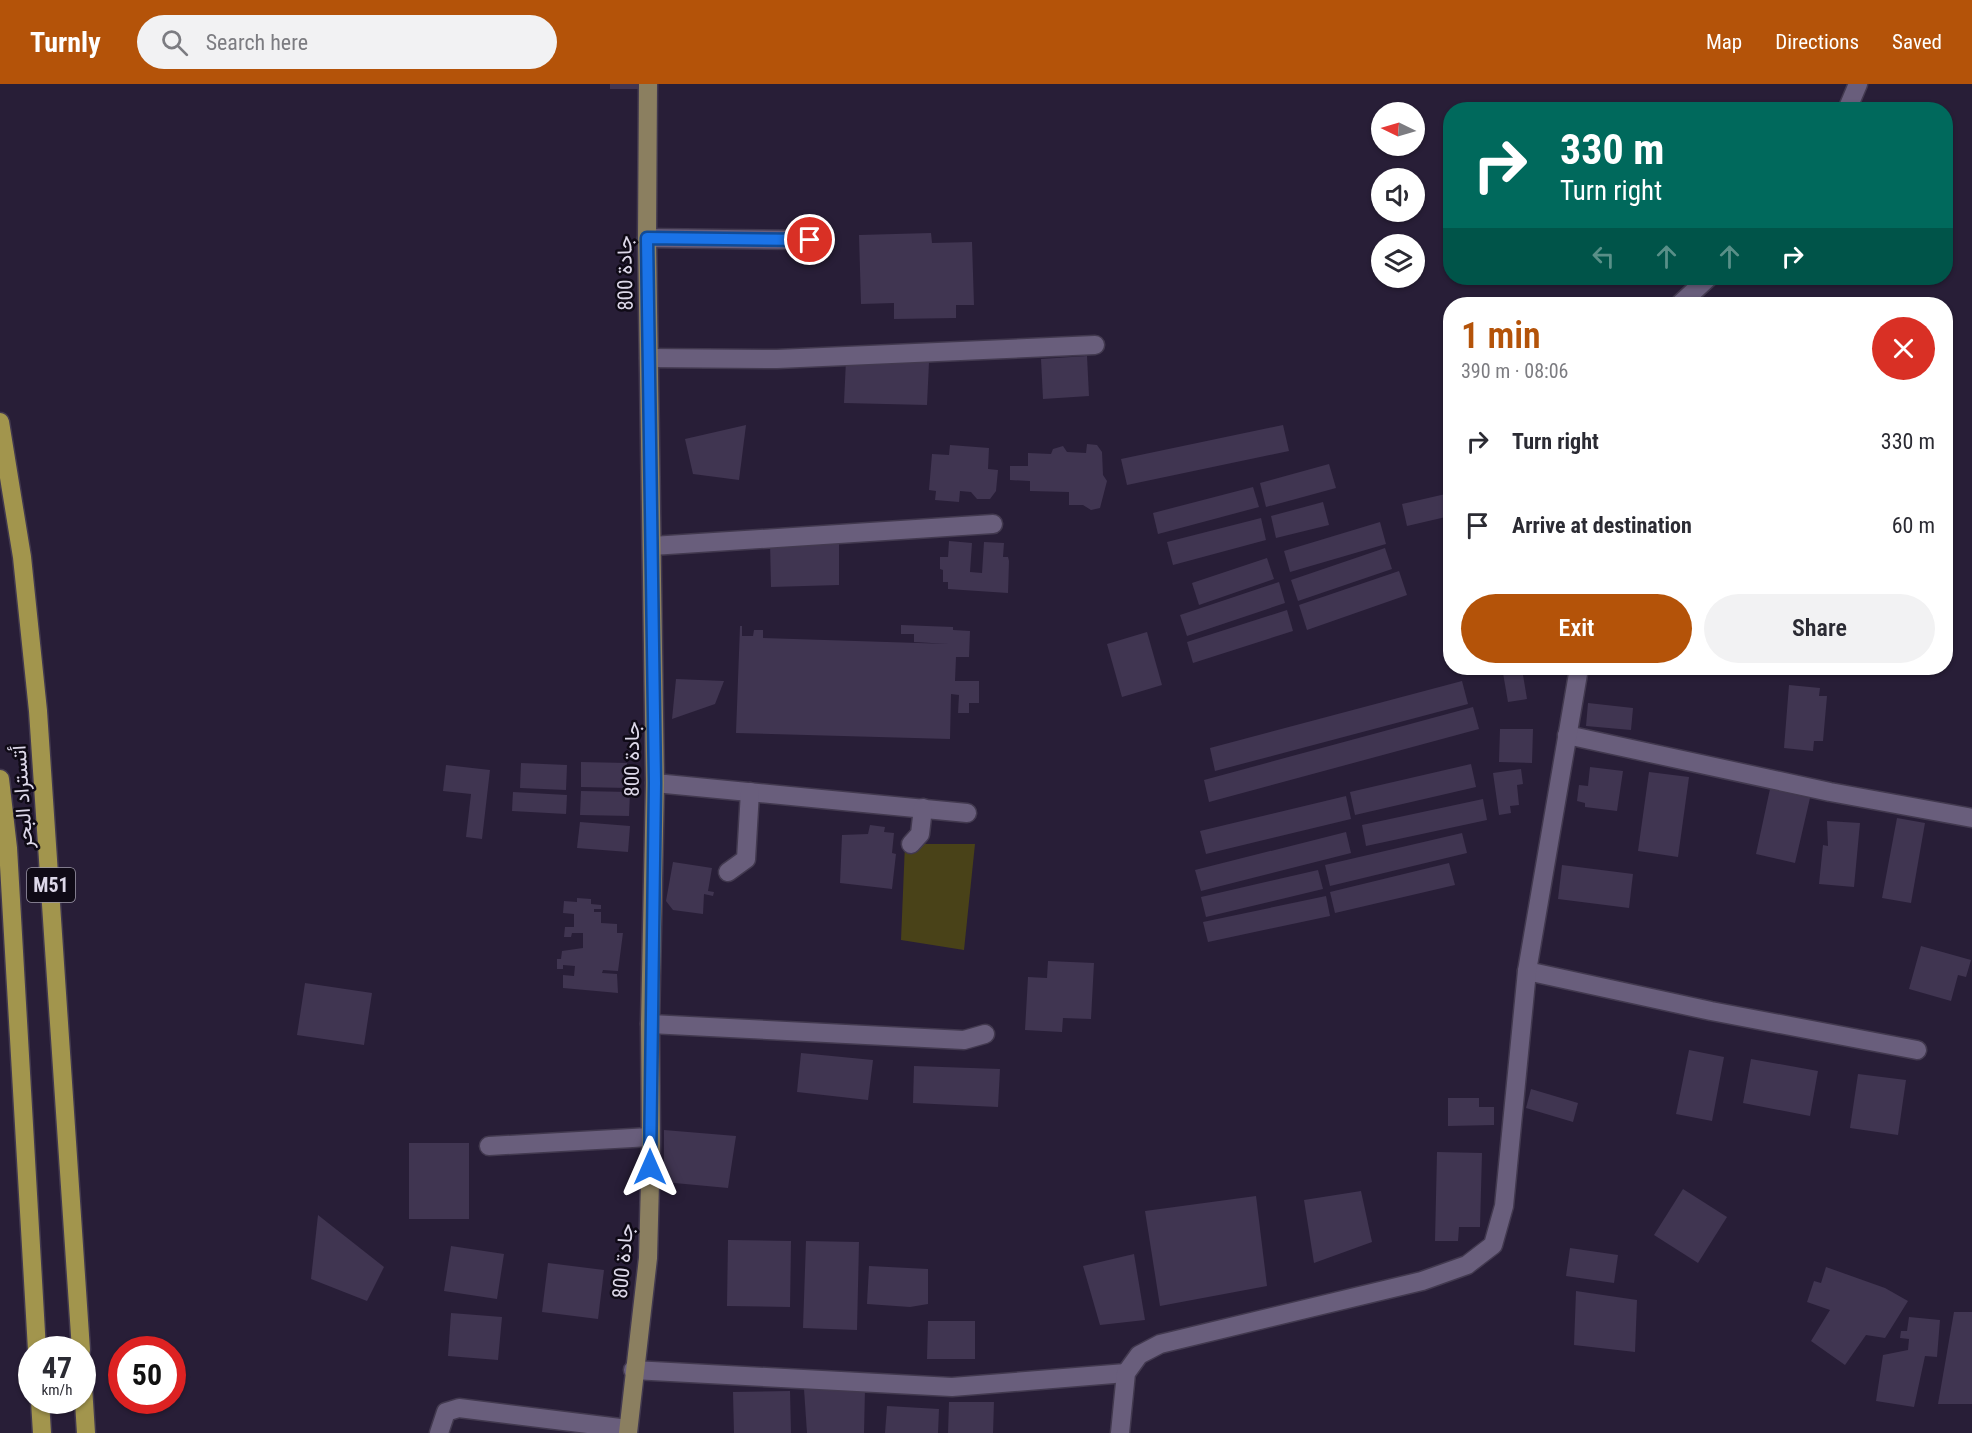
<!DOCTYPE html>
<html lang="en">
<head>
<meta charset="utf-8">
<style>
  body { margin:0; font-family:"Roboto Condensed",Vazirmatn,sans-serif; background:#f2f2f3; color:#2b2b33; height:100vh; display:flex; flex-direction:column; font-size:22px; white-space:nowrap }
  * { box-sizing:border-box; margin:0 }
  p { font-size:20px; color:#7c7c81 }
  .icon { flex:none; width:33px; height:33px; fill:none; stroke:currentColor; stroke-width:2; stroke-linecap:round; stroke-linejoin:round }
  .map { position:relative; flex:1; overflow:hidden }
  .panel { position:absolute; left:1443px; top:213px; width:510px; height:378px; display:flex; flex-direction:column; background:#fff; border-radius:24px; box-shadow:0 2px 4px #0004 }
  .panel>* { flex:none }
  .top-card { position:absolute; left:1443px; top:18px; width:510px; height:183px; border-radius:24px; box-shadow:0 2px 4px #0004; background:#00695c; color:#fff; overflow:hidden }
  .needle { width:39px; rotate:275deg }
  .controls { position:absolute; left:1371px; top:18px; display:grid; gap:12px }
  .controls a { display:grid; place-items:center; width:54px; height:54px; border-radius:50%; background:#fff; box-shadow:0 2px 4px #0004; font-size:30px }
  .speed { position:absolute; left:18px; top:1252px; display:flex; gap:12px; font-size:30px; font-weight:700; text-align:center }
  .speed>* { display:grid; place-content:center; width:78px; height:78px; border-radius:50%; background:#fff; box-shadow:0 2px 4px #0004; line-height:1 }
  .speed small { font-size:15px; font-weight:400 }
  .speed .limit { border:9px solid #d22; background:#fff; color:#111 }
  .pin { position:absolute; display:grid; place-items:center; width:51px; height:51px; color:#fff; margin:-26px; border:3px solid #fff; border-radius:50%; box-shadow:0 2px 6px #0007 }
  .me { position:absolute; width:66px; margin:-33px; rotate:0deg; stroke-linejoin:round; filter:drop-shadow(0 0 4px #0008) }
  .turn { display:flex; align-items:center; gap:21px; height:126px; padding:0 18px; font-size:27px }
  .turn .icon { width:78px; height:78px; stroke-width:2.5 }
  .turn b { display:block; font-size:42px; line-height:51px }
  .lanes { display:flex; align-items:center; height:57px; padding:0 18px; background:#0003; justify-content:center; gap:30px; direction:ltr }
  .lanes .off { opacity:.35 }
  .round { display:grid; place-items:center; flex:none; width:63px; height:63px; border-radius:32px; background:#f2f2f3 }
  .overview { display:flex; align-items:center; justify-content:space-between; height:102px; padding:0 18px }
  h1 { font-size:36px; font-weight:600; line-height:45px; color:#b45309 }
  .action { display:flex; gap:12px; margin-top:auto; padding:12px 18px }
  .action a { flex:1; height:69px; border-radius:36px; background:#b45309; color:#fff; font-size:24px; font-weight:600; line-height:69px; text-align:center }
  .action a+a { background:#f2f2f3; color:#2b2b33 }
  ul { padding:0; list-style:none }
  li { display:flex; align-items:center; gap:18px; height:84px; padding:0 18px }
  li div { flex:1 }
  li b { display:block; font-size:22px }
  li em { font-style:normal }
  header { display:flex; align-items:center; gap:36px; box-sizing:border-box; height:84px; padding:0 30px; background:#b45309; color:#fff }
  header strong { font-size:28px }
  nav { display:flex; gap:33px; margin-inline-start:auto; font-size:21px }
  .search { width:420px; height:54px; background:#f2f2f3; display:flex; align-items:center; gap:15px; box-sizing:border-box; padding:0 21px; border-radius:33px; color:#7c7c81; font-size:22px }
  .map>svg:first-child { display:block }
</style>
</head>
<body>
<header>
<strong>Turnly</strong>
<div class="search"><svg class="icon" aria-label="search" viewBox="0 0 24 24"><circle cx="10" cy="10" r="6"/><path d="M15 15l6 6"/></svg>Search here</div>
<nav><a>Map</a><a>Directions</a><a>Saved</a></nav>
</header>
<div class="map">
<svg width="1972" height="1349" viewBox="0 0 1972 1349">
  <rect width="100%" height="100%" fill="#281e37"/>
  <polygon fill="#494218" points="905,760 975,760 964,866 901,856"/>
  <g fill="#403551">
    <rect x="610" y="0" width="32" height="5"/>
    <polygon points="931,149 932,159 972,158 974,221 956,221 956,234 894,235 894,219 861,220 859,151"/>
    <polygon points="1087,272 1089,312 1043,315 1041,275"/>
    <polygon points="846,276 929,278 927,321 844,319"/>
    <polygon points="746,341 739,396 693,390 685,355"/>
    <polygon points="1283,341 1289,367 1127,401 1121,375"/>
    <polygon points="1087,360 1097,361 1102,368 1103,391 1107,397 1100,424 1091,426 1083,421 1069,421 1069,408 1030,407 1030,397 1010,396 1010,382 1028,382 1028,369 1051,370 1053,365 1063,362 1067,368 1086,369"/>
    <polygon points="950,361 989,364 988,385 998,386 996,407 990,415 977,415 971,408 960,407 959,418 935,416 936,407 929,406 932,370 949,371"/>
    <polygon points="1329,380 1336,404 1266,423 1260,399"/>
    <polygon points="1253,403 1259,423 1158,450 1153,429"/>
    <polygon points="1450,409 1450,432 1407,442 1402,420"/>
    <polygon points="1323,418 1329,441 1276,454 1271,432"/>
    <polygon points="1261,434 1266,456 1173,481 1167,458"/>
    <polygon points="1380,438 1386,460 1290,488 1284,467"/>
    <polygon points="839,456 839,501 771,503 770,457"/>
    <polygon points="949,457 972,459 970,488 982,489 984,458 1004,459 1003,473 1008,473 1009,477 1008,509 948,505 948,498 943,498 943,486 940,485 940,473 948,473"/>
    <polygon points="1385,464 1392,485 1298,517 1291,496"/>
    <polygon points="1267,474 1274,495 1199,521 1192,499"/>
    <polygon points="1399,487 1407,511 1307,546 1299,521"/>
    <polygon points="1279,498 1285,519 1187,552 1180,531"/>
    <polygon points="1287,526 1293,547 1193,579 1187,558"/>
    <polygon points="901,541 953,543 953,546 970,547 969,573 956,573 955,597 979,597 979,619 969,619 969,629 958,629 959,611 951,610 950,655 736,649 740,542 742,542 742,552 753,552 754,546 763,546 763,554 949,560 914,558 914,550 901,550"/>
    <polygon points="1147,548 1162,601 1122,613 1107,560"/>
    <polygon points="1522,585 1527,615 1508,618 1503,589"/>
    <polygon points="676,595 724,597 715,620 672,635"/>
    <polygon points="1462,597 1468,620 1215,687 1210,664"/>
    <polygon points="1789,601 1820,604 1819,612 1827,612 1823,657 1814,657 1813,667 1784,664"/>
    <polygon points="1588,619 1633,624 1631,646 1586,642"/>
    <polygon points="1473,623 1479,645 1209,718 1204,696"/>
    <polygon points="1500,645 1533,645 1532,679 1499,678"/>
    <polygon points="581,678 627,679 627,704 581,703"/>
    <polygon points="521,679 567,681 566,706 520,704"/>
    <polygon points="1471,680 1476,703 1355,731 1350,708"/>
    <polygon points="446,681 490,686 482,755 466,753 471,710 443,707"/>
    <polygon points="1590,683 1623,687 1617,727 1585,723 1585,719 1577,717 1579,701 1588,702"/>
    <polygon points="1521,685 1523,700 1517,701 1519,721 1510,722 1511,729 1499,731 1493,689"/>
    <polygon points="1649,688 1689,693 1678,773 1638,767"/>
    <polygon points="1770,705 1810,714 1795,779 1756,770"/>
    <polygon points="581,707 630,708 629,732 580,731"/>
    <polygon points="513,708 567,711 566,730 512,727"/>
    <polygon points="1346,712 1351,735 1206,770 1200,747"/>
    <polygon points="1483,715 1487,736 1366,762 1362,741"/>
    <polygon points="1897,734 1925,739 1911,819 1882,814"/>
    <polygon points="1827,737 1860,739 1854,803 1819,800 1823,761 1828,762"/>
    <polygon points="580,738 630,742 628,768 577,764"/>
    <polygon points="870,741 885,743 884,748 894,749 892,769 896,770 892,805 840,799 842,751 868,750"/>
    <polygon points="1346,748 1351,769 1201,807 1195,786"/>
    <polygon points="1462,749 1467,769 1330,802 1325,781"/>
    <polygon points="673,778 712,784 708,807 714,808 713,812 704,810 703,830 673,826 666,817"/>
    <polygon points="1449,779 1455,801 1335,829 1330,808"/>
    <polygon points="1562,781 1633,790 1629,824 1558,815"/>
    <polygon points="1318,786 1323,805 1206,833 1201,813"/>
    <polygon points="1326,812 1330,832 1208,858 1203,838"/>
    <polygon points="577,814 591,815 591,820 601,821 601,825 594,825 594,828 601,828 601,839 617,840 617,849 623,849 618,887 603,886 602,889 617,890 618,909 563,904 563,891 574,892 575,882 563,881 563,885 557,885 557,875 561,875 562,867 583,864 583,849 572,849 571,853 564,853 565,843 574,843 574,830 563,829 564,817 577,818"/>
    <polygon points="1921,862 1971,876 1966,893 1958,891 1951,917 1909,905"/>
    <polygon points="1048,877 1094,879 1091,935 1063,934 1062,948 1025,946 1028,893 1047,894"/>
    <polygon points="305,899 372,909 364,961 297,951"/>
    <polygon points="1689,966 1724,973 1712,1037 1676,1030"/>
    <polygon points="801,969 873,976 868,1016 797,1008"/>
    <polygon points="1751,975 1818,987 1810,1032 1743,1019"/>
    <polygon points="914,982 1000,985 998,1023 913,1019"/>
    <polygon points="1858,990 1906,996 1898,1051 1850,1044"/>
    <polygon points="1531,1005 1578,1019 1573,1038 1526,1024"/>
    <polygon points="1448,1014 1479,1014 1479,1023 1494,1023 1494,1041 1448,1042"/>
    <polygon points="664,1046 736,1052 728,1104 664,1098"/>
    <rect x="409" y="1059" width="60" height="76"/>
    <polygon points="1437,1068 1482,1069 1480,1143 1459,1143 1458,1157 1435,1157"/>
    <polygon points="1683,1105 1727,1133 1698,1179 1654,1151"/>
    <polygon points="1361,1107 1372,1158 1314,1179 1304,1116"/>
    <polygon points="1256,1112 1267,1202 1160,1222 1145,1127"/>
    <polygon points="318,1131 384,1183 367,1217 311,1195"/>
    <polygon points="728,1156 791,1157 790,1223 727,1222"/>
    <polygon points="806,1157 859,1158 857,1246 803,1244"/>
    <polygon points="451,1162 504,1170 497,1215 444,1207"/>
    <polygon points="1570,1164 1618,1171 1614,1199 1566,1192"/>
    <polygon points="1134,1170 1145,1236 1100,1241 1083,1182"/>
    <polygon points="548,1179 604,1186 598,1235 542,1228"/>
    <polygon points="869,1182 928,1185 928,1220 910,1223 867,1220"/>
    <polygon points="1826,1183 1885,1204 1908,1217 1885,1254 1866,1251 1845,1281 1811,1257 1830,1226 1807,1218 1814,1197 1821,1199"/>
    <polygon points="1576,1207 1637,1216 1635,1268 1574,1261"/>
    <polygon points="1954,1228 1972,1228 1972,1320 1938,1320"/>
    <polygon points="451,1229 502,1233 498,1276 448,1272"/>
    <polygon points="1909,1233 1940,1236 1937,1273 1925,1272 1914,1323 1876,1317 1883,1271 1908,1266 1909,1255 1900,1254 1901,1247 1907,1247"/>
    <polygon points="928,1237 975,1237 975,1275 927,1275"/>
    <polygon points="865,1304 864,1349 807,1349 804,1305"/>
    <polygon points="790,1307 791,1349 734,1349 733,1308"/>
    <polygon points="949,1318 994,1318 993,1349 948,1349"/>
    <polygon points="887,1322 939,1325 938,1349 885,1349"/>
  </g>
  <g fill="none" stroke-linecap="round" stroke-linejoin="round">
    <g stroke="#42394f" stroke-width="21">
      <g id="minor">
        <polyline points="1847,26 1858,0"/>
        <polyline points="647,154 810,156"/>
        <polyline points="1680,220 1708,194"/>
        <polyline points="649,274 777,275 1095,261"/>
        <polyline points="652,462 993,440"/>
        <polyline points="1567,651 1830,708 1972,734"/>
        <polyline points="655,699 967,729"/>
        <polyline points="911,760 920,750 923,724"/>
        <polyline points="728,788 746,775 750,708"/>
        <polyline points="1527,887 1711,927 1917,966"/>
        <polyline points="650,940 964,956 985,950"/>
        <polyline points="489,1062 650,1053"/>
        <polyline points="633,1286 952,1303 1126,1289"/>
        <polyline points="439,1349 446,1328 459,1324 628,1345"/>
        <polyline points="1120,1349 1126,1289 1139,1271 1160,1260 1422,1197 1467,1181 1493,1161 1504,1122 1527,887 1579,584"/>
      </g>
    </g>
    <g stroke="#42394f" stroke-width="21">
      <polyline id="major" points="628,1349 648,1174 651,1061 650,940 655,699 647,154 648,0"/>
    </g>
    <g stroke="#42394f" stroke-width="21">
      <g id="highway">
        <polyline points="0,338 22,473 38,627 81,1266"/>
        <polyline points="0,695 8,764 37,1266"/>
        <polyline points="82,1287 86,1349"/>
        <polyline points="40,1317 42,1349"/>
      </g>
    </g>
    <use href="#minor" stroke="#695e7c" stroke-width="18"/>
    <use href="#major" stroke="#8b7f60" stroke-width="18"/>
    <use href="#highway" stroke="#a2954d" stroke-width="18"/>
  </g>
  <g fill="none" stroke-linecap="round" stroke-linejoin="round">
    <g stroke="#114b97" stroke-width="15">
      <polyline id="route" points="650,1083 655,699 647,154 810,156"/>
    </g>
    <use href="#route" stroke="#1a73e8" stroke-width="10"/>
  </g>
  <g text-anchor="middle" stroke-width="5" stroke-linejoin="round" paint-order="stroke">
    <rect fill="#0f0a16" stroke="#9f9aaa" stroke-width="1.5" x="27" y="784" width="48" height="34" rx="4.5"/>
    <g font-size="20" font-weight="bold" fill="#ddd8e9">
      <text x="51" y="808">M51</text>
    </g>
    <g font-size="21" fill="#ddd8e9" stroke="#0f0a16">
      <text transform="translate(625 189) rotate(-91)" y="7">جادة 800</text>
      <text transform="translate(632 675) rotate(-90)" y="7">جادة 800</text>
      <text transform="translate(22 713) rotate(-94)" y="7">أتستراد البحر</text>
      <text transform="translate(623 1177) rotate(-85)" y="7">جادة 800</text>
    </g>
  </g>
</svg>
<div class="controls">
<a><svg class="needle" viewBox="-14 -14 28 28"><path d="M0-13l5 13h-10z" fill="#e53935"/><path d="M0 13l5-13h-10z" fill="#7c7c81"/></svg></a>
<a><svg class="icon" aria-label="sound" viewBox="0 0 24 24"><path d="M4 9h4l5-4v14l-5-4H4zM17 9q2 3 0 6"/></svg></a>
<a><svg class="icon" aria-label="layers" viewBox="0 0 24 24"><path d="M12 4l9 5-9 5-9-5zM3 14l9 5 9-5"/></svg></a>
</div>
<div class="speed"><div>47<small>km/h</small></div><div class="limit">50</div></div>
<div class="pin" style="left:810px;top:156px;background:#d93025"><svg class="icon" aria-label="arrive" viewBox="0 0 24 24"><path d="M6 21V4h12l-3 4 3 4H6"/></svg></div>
<svg class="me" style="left:650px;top:1083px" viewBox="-20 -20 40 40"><path d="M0-17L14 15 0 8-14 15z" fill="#1a73e8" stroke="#fff" stroke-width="4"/></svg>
<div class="top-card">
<div class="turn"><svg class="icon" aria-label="right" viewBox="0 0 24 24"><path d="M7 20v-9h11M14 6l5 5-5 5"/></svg><div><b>330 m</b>Turn right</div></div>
<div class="lanes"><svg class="icon off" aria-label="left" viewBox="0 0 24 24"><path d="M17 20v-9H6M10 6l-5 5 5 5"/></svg><svg class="icon off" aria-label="ahead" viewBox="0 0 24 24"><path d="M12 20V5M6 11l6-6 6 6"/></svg><svg class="icon off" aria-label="ahead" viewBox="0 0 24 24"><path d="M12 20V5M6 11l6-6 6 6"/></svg><svg class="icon" aria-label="right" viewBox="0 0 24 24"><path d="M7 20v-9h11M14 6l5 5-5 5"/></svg></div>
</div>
<section class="panel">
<div class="overview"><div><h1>1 min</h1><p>390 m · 08:06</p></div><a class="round" style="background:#d93025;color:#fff"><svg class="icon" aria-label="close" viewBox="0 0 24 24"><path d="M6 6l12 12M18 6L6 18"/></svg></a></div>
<ul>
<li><svg class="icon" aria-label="right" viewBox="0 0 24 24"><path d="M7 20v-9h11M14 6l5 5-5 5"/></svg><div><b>Turn right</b></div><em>330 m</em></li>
<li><svg class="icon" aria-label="arrive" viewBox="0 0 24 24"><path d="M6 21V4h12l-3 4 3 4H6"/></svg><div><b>Arrive at destination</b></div><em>60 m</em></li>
</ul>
<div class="action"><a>Exit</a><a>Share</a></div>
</section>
</div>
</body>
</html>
